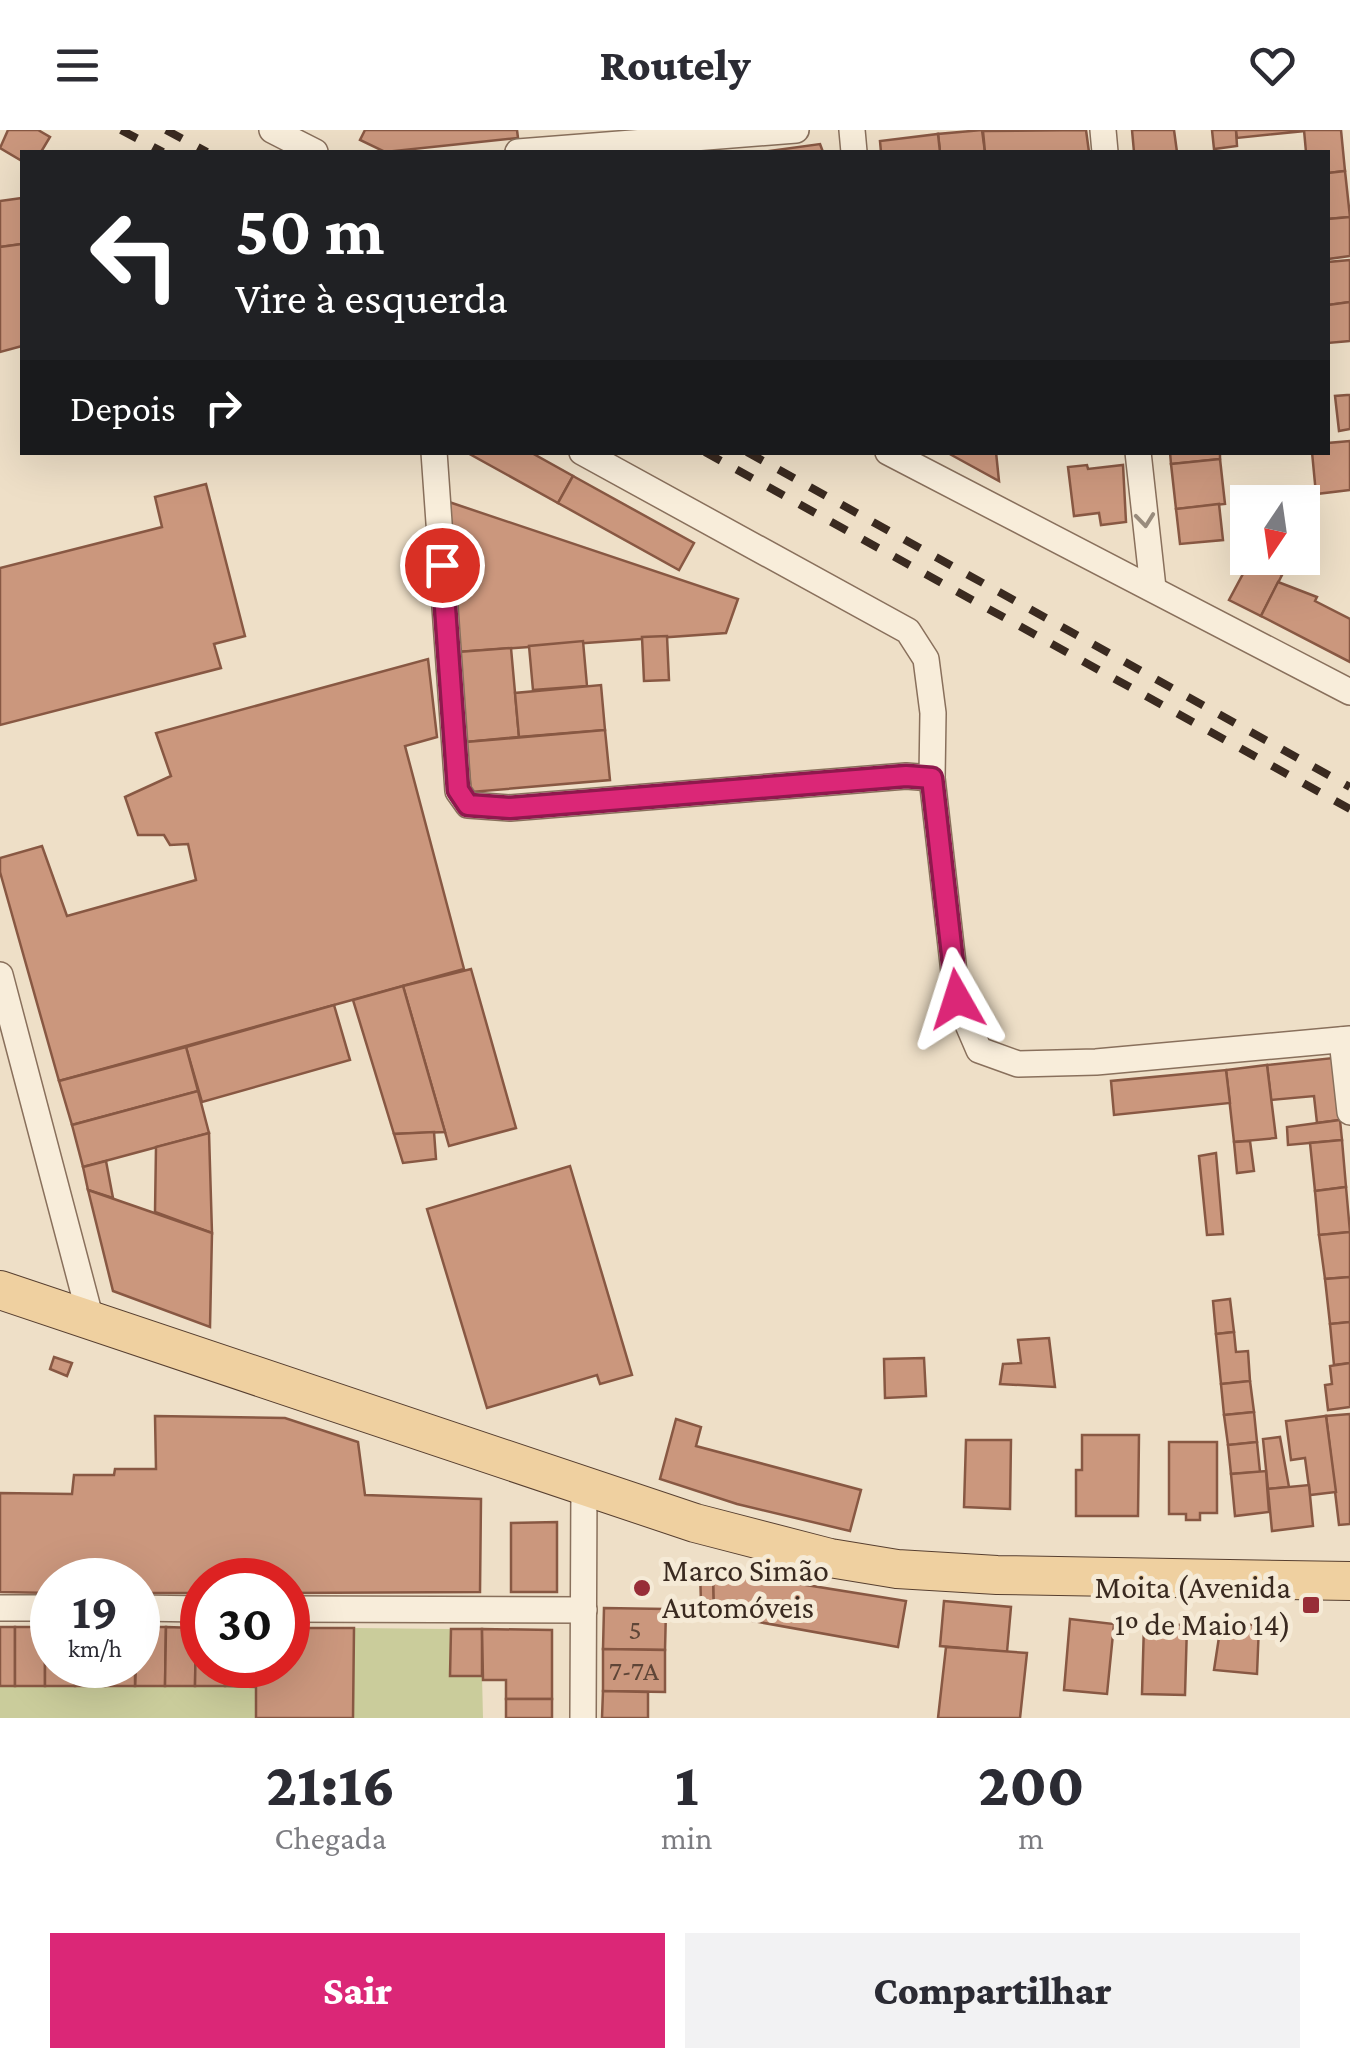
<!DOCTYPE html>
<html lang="pt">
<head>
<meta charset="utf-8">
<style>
  body { margin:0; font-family:"Crimson Pro",serif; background:#f2f2f3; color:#2b2b33; height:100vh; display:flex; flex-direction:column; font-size:38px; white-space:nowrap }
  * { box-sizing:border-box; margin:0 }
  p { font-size:32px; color:#7c7c81 }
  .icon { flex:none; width:55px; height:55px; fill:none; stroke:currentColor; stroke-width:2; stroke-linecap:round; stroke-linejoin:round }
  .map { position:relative; height:1588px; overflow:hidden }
  .side { display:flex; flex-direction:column; background:#fff; flex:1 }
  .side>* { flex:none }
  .hud { position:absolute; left:20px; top:20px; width:1310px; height:305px; border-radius:0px; box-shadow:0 10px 40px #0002; background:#202124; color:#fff; overflow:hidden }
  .needle { width:65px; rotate:193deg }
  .tools { position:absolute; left:1230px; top:355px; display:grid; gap:20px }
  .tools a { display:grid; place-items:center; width:90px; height:90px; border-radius:0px; background:#fff; box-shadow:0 10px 40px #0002; font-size:50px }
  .speed { position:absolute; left:30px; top:1428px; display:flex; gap:20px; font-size:50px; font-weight:700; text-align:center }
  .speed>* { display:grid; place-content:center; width:130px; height:130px; border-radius:50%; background:#fff; box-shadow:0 10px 40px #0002; line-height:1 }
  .speed small { font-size:25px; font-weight:400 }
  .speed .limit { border:15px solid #d22; background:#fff; color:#111 }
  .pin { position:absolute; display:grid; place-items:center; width:85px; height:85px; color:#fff; margin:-42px; border:5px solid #fff; border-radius:50%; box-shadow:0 2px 10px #0007 }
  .me { position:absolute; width:110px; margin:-55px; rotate:354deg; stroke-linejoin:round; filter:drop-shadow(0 0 8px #0008) }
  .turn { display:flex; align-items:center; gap:35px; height:210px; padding:0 50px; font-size:45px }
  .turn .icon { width:130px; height:130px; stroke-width:2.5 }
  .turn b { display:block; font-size:70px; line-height:85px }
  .then { display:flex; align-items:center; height:95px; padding:0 50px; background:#0003; gap:20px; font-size:38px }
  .eta { display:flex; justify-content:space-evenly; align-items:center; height:170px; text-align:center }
  .eta b { font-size:60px; font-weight:800; line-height:70px }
  .action { display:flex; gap:20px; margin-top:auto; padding:20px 50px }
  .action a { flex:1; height:115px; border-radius:0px; background:#db2777; color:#fff; font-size:40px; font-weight:800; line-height:115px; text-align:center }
  .action a+a { background:#f2f2f3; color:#2b2b33 }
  header { display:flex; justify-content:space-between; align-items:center; height:130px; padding:0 50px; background:#fff; font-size:45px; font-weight:800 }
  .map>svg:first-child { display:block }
</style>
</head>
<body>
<header><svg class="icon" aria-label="menu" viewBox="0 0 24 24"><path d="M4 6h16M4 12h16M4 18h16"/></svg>Routely<svg class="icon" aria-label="heart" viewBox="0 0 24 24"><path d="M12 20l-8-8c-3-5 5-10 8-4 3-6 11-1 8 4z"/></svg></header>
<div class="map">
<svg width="1350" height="1588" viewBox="0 0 1350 1588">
  <rect width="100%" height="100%" fill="#eedfc7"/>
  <g fill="#cacc9b">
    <polygon points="354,1498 451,1499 451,1545 482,1546 483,1588 353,1588"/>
    <rect x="0" y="1557" width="255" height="31"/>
  </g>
  <g fill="#cb977d" stroke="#885843" stroke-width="2.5">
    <polygon points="8,0 38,0 50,7 41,22 22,22 22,31 0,18"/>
    <polygon points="365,0 517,0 518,8 385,22 360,10"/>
    <polygon points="982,0 985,22 940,22 938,4"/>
    <polygon points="1086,0 1089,22 985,22 983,1"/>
    <polygon points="1132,0 1174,0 1177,22 1134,22"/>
    <polygon points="1212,0 1236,0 1237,16 1214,19"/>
    <polygon points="1236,0 1304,0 1304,1 1237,8"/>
    <polygon points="1341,0 1345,41 1328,43 1328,22 1306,22 1304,0"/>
    <polygon points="938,4 940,22 881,22 880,11"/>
    <polygon points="820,14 823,22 762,22"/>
    <polygon points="1345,41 1350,87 1328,89 1328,43"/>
    <polygon points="22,68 22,114 0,117 0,71"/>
    <polygon points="1350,87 1350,126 1328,129 1328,89"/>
    <polygon points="22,114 22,216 0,222 0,117"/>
    <polygon points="1350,130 1350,172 1328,175 1328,132"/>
    <polygon points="1350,172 1350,211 1328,213 1328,175"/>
    <polygon points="1347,265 1350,265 1350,299 1339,301 1335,266"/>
    <polygon points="1350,311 1350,360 1316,364 1312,322 1328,322 1328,313"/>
    <polygon points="466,322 530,322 573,346 558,373"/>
    <polygon points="946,322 996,322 999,351"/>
    <polygon points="1170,322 1220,322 1220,329 1171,334"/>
    <polygon points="1220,329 1225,374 1176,379 1171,334"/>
    <polygon points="1087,335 1088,339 1123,335 1126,392 1101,395 1099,383 1074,386 1068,337"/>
    <polygon points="573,346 694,413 679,440 558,373"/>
    <polygon points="206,354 245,506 214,514 221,538 0,595 0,438 162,397 155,367"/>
    <polygon points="449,372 738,469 726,503 458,522"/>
    <polygon points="1219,374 1223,410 1180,414 1176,379"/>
    <polygon points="1251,429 1282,445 1261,486 1229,470"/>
    <polygon points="1278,452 1317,467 1315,471 1350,489 1350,532 1261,486"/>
    <polygon points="667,506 669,550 644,551 642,507"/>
    <polygon points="583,511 587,556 533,560 529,516"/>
    <polygon points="511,518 519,607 466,612 458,522"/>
    <polygon points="428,529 437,607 405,616 464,839 59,951 0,742 0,728 42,716 67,786 196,750 188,714 170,715 164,705 138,705 125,667 171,646 156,603"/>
    <polygon points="601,555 605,600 519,607 515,563"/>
    <polygon points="605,600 610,650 471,662 466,612"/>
    <polygon points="471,839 516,998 449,1016 403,856"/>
    <polygon points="403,856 445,1002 394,1004 353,870"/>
    <polygon points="334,875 350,930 202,972 186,917"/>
    <polygon points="186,917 198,961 72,995 59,951"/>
    <polygon points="1333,928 1340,990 1317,993 1314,966 1271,970 1267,935"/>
    <polygon points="1267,935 1276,1008 1234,1012 1226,940"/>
    <polygon points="1226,940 1230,973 1114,985 1111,951"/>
    <polygon points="198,961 209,1003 83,1037 72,995"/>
    <polygon points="1340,990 1342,1010 1288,1015 1287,997"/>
    <polygon points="434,1002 436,1029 403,1033 394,1004"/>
    <polygon points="209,1003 212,1103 155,1082 156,1017"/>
    <polygon points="1342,1010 1346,1057 1315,1061 1310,1013"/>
    <polygon points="1250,1011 1254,1041 1237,1043 1234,1012"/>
    <polygon points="1216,1023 1223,1104 1207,1105 1199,1026"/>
    <polygon points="106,1031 113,1068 88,1060 83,1037"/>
    <polygon points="570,1036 632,1245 600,1254 597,1245 487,1278 427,1079"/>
    <polygon points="1346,1057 1350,1102 1319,1105 1315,1061"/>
    <polygon points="88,1060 212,1103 210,1197 113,1161"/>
    <polygon points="1350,1102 1350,1147 1325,1149 1319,1105"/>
    <polygon points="1350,1147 1350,1192 1330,1194 1325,1149"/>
    <polygon points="1230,1169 1234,1202 1216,1204 1213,1171"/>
    <polygon points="1350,1192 1350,1233 1334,1235 1330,1194"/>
    <polygon points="1234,1202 1236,1222 1248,1221 1250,1251 1221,1254 1216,1204"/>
    <polygon points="1049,1208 1055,1257 1000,1254 1003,1234 1021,1233 1018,1210"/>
    <polygon points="54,1227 72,1233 67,1246 50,1239"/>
    <polygon points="924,1228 926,1266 885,1268 884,1229"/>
    <polygon points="1350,1233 1350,1277 1328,1280 1325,1255 1332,1254 1330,1236"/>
    <polygon points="1250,1251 1254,1282 1224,1285 1221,1254"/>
    <polygon points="1254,1282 1257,1312 1228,1315 1224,1285"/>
    <polygon points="1350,1284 1350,1394 1339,1395 1326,1286"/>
    <polygon points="155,1286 285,1288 358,1312 365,1365 481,1369 480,1462 288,1463 288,1450 202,1450 202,1463 138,1463 138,1450 52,1450 52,1463 0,1462 0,1363 72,1364 74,1345 114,1345 115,1339 156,1339"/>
    <polygon points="1326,1286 1336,1362 1310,1365 1305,1328 1291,1330 1286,1291"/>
    <polygon points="676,1289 701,1297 696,1316 861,1360 850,1401 737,1374 660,1349"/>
    <polygon points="1082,1305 1139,1305 1138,1386 1076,1386 1076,1340 1082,1340"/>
    <polygon points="1280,1307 1289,1357 1268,1359 1263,1309"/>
    <polygon points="966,1310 1011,1310 1010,1379 964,1377"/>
    <polygon points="1169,1312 1217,1312 1217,1383 1200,1383 1200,1390 1186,1390 1186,1384 1169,1384"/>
    <polygon points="1257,1312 1260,1342 1231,1344 1228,1315"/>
    <polygon points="1266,1341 1269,1382 1235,1386 1231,1344"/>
    <polygon points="1309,1355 1313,1396 1272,1401 1268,1359"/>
    <polygon points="557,1392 557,1462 511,1462 511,1393"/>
    <polygon points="700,1439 713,1440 714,1474 701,1474"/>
    <polygon points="713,1440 906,1471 898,1517 714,1484"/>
    <polygon points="944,1471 1011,1477 1007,1522 940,1516"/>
    <polygon points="604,1478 666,1479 665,1520 603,1519"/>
    <polygon points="1070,1489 1114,1494 1107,1564 1064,1560"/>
    <polygon points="1144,1494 1187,1495 1185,1565 1142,1564"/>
    <polygon points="1221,1494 1259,1495 1257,1544 1214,1540"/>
    <rect x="0" y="1497" width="15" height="59"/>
    <rect x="15" y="1497" width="30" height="59"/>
    <polygon points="45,1497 52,1497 52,1535 75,1535 75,1556 45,1556"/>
    <polygon points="138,1497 166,1497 165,1556 135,1556"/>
    <polygon points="166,1497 196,1498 195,1556 165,1556"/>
    <polygon points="196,1498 202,1498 202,1535 225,1535 225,1556 195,1556"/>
    <polygon points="288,1498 354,1498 353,1588 256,1588 256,1535 288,1535"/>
    <polygon points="451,1499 482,1499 482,1546 450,1546"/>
    <polygon points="482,1499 552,1500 552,1569 506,1569 506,1550 483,1550"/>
    <polygon points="946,1517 1027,1523 1020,1588 938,1588"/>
    <polygon points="603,1519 665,1520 665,1562 603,1561"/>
    <rect x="75" y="1535" width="30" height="21"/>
    <rect x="105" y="1535" width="30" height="21"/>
    <polygon points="225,1535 256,1535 255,1557 225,1556"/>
    <polygon points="603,1561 648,1562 648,1588 602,1588"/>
    <rect x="506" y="1569" width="46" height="19"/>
  </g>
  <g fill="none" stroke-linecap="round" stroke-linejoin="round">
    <g stroke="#89705c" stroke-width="28">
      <g id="street">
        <polyline points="272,0 315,22"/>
        <polyline points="852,0 854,22"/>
        <polyline points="1103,0 1105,22"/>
        <polyline points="518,22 796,0"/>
        <polyline points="434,322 458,661 468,675 510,678 906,646 932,648"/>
        <polyline points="582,322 908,501 926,529 933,583 932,648 957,869 979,920 1018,934 1096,932 1350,909"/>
        <polyline points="888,322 1350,562"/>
        <polyline points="1138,322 1153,458"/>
        <polyline points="0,845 91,1190"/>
        <polyline points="1342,910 1350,982"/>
        <polyline points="0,1478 52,1478"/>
        <polyline points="138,1478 202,1479"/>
        <polyline points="288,1479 584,1480"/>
        <polyline points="583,1588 584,1355"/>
      </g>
    </g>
    <g stroke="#573f30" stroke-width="40">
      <polyline id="primary" points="0,1160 695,1393 830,1428 897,1439 997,1445 1350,1451"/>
    </g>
    <use href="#street" stroke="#f8edda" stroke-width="25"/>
    <use href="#primary" stroke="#efd0a0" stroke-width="38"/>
    <g stroke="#3a2a20" stroke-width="8" stroke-dasharray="18 18" stroke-linecap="butt">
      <polyline points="121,0 163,22"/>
      <polyline points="166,0 207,22"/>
      <polyline points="705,322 1350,679"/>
      <polyline points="747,322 1350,657"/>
    </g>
  </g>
  <defs><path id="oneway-chevron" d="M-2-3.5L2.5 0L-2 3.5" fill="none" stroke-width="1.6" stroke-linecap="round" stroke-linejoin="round" transform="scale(2.5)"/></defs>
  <use stroke="#998c7d" href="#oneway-chevron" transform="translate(1145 390) rotate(84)"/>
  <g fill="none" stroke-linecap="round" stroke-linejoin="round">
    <g stroke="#8e194d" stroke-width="25">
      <polyline id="route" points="442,435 458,660 468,675 510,678 906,646 932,648 957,869"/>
    </g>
    <use href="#route" stroke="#db2777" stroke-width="18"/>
  </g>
  <g fill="#972d37" stroke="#f5ead6" stroke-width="4">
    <circle cx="642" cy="1458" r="10"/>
    <rect x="1301" y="1465" width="20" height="20" rx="5"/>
  </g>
  <g text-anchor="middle" stroke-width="10" stroke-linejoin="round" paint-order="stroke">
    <g font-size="28" fill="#5e4537">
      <text x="635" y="1509">5</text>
      <text x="634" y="1550">7-7A</text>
    </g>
    <g font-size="32" fill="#3a2a20" stroke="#f5ead6" text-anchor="start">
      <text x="662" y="1451">Marco Simão<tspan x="662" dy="37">Automóveis</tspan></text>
      <text x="1291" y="1468" text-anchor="end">Moita (Avenida<tspan x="1291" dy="37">1º de Maio 14)</tspan></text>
    </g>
  </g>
</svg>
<div class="tools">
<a><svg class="needle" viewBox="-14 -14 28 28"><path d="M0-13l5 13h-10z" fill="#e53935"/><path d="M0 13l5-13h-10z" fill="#7c7c81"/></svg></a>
</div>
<div class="speed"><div>19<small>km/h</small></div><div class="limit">30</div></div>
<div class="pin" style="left:442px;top:435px;background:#d93025"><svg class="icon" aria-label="arrive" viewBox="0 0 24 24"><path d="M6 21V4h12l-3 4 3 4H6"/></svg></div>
<svg class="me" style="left:957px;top:869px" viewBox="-20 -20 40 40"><path d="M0-17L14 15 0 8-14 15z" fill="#db2777" stroke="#fff" stroke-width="4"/></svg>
<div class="hud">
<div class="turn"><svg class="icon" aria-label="left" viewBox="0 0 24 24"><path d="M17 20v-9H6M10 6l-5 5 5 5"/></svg><div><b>50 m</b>Vire à esquerda</div></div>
<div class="then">Depois<svg class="icon" aria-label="right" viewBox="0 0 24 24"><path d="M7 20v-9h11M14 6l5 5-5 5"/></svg></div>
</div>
</div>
<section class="side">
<div class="eta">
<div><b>21:16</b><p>Chegada</p></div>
<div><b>1</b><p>min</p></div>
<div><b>200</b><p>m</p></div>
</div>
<div class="action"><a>Sair</a><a>Compartilhar</a></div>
</section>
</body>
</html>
